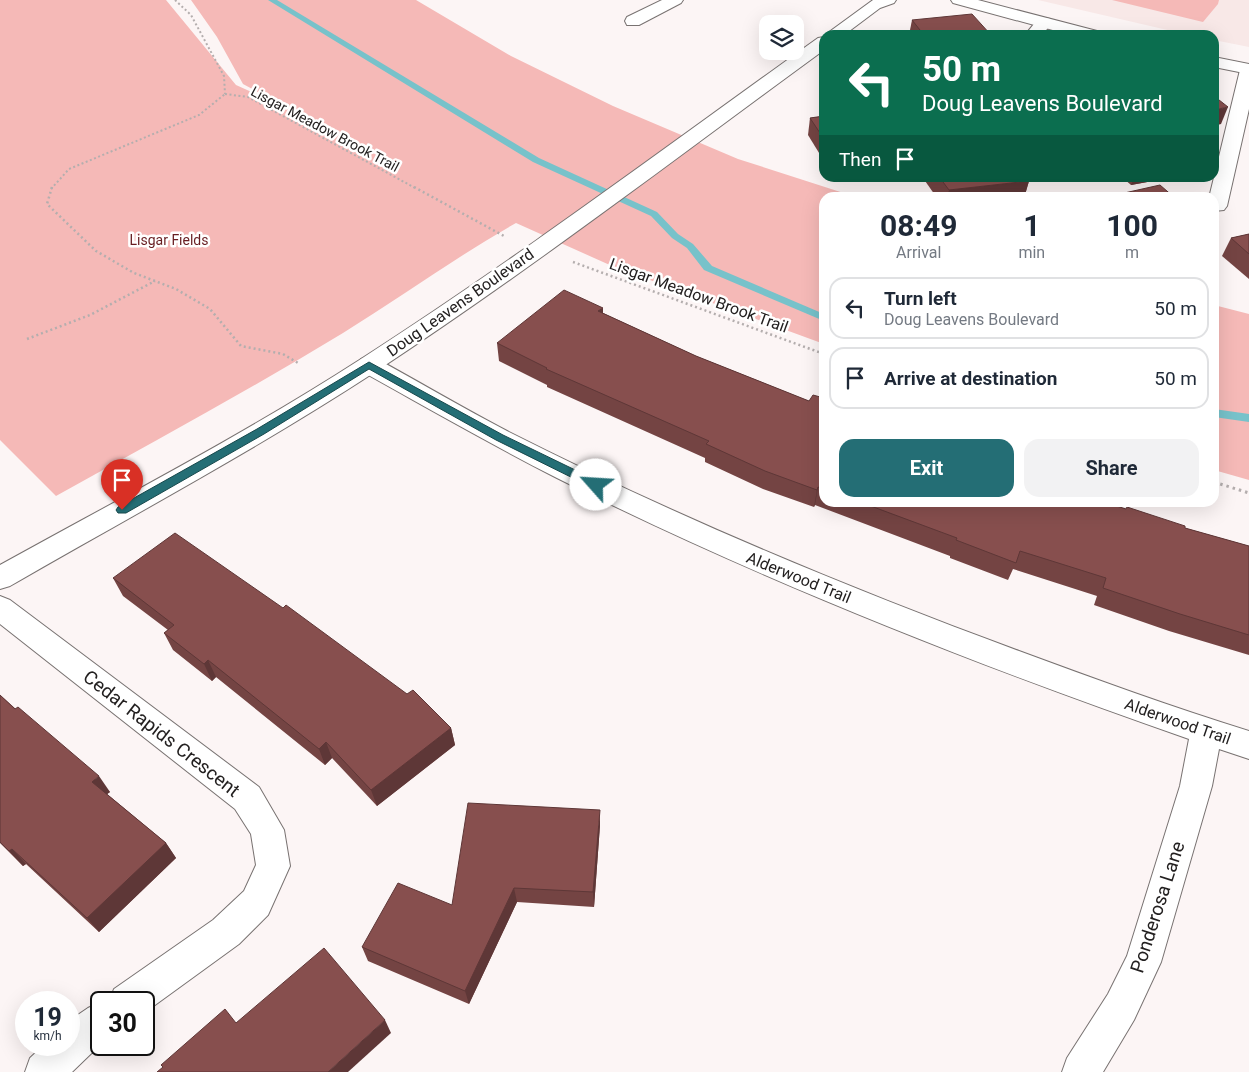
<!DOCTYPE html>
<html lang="en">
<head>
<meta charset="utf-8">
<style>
  body { margin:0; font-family:Roboto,sans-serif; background:#f2f2f3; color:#1f2937; height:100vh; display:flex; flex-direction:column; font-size:19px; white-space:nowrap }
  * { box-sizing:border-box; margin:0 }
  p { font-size:16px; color:#747a83 }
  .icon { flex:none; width:28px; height:28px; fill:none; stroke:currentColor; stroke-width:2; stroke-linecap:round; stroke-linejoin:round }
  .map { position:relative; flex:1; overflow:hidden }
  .side { position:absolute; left:819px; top:192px; width:400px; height:315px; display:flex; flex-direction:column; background:#fff; border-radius:15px; box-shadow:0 5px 20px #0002 }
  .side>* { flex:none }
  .banner { position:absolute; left:819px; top:30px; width:400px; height:152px; border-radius:15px; box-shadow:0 5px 20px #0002; background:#0b6e4f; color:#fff; overflow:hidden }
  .fabs { position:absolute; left:759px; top:15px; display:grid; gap:10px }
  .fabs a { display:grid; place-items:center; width:45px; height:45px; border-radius:10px; background:#fff; box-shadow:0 5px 20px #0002; font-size:25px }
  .speed { position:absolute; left:15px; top:991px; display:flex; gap:10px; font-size:25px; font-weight:700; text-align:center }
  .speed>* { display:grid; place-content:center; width:65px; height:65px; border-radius:50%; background:#fff; box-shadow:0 5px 20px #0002; line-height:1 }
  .speed small { font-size:12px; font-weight:400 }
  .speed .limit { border:2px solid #111; border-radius:8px; background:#fff; color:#111 }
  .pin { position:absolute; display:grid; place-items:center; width:42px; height:42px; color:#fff; margin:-51px -21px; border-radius:50% 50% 50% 0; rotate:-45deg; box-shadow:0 0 5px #0007 }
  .pin .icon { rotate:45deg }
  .me { position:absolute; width:55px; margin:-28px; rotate:296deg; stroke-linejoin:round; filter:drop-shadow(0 0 4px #0008) }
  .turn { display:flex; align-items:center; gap:18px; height:105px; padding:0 20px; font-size:22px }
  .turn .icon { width:65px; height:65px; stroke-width:2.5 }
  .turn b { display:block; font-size:35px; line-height:42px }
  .then { display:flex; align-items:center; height:48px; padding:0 20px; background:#0003; gap:10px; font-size:19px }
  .eta { display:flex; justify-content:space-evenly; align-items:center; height:85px; text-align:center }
  .eta b { font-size:30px; font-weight:700; line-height:35px }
  .cta { display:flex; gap:10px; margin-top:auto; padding:10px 20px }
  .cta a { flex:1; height:58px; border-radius:15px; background:#246e75; color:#fff; font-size:20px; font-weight:700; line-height:58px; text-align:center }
  .cta a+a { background:#f2f2f3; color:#1f2937 }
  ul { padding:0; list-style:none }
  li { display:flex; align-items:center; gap:15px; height:62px; margin:0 10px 8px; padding:0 10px; border:2px solid #e0e1e3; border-radius:15px }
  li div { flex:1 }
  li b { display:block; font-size:19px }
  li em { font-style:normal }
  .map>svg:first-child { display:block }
</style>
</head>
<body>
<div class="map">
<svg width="1249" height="1072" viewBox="0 0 1249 1072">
  <rect width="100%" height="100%" fill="#fcf5f5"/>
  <polygon fill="#f8e8e7" points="1038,0 1249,0 1249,47 1214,40 1214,35 1189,35"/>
  <g fill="#f5b9b7">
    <path d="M 0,0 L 166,0 L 236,85 L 285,107 L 243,84 L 217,37 L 191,0 L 416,0 L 511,56 L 613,106 L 738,159 L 856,197 L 824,198 L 824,344 L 612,266 L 516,223 C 456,257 401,297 343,333 C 249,390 152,443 56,496 L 0,440 Z"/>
    <polygon points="1112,0 1219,0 1218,4 1203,22"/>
    <polygon points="1214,305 1249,314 1249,480 1214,470"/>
  </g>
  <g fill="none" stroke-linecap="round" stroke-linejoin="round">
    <g fill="#77c2ca" fill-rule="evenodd">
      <polygon points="268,0 277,0 539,158 657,212 678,234 693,244 712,266 824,314 824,321 704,270 687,248 672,238 651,216 533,162"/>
      <polygon points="1214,409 1249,414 1249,422 1214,417"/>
    </g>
    <g stroke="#787271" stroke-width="2">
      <g id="street">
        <polygon points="662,0 683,0 681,3 639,25 627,25 625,21 627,17"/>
        <polygon points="1044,18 1050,19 1052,23 1042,35 1025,35 1038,19"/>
        <polygon points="1249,65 1249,109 1227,206 1224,210 1214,211 1214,198 1209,198 1240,70 1243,66"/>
        <path d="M 369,357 L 377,359 C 421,383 463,408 507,431 C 673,515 845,587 1019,651 C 1095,679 1171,707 1249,731 L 1249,759 L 1219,749 L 1212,786 L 1161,962 L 1134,1020 L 1103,1072 L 1062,1072 L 1067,1058 L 1108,994 L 1127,956 L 1180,786 L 1189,739 C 974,664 760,580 557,478 C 490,444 426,407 361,371 L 357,365 L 361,359 Z"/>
        <polygon points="0,596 10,600 259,787 284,830 290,866 268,915 239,944 144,1013 144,1002 109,1002 114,989 213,920 244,891 256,865 251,834 235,809 0,624"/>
        <polygon points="101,1002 101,1044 72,1072 25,1072 30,1058 44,1045 69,1045 69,1021 88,1008"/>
      </g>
    </g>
    <g stroke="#787271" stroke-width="2">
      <g id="secondary">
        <polygon points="873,0 896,0 894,3 880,8 844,35 825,35"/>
        <polygon points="951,0 978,0 1097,31 1099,35 1071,35 953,3"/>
        <path d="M 824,37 L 824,50 C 676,158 530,270 378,370 C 259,448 133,515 10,586 L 0,589 L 0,565 C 121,498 245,434 361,359 C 518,258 667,146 818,38 Z"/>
        <polygon points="1214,57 1249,64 1249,74 1214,67"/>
      </g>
    </g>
    <g stroke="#b4aeae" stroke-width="2" stroke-dasharray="2 2.5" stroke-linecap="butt">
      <polyline points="175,0 191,15 224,76 225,94"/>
      <polyline points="225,94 248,97 417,189"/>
      <polyline points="51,189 69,169 199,115 225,94"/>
    </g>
    <g stroke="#b4aeae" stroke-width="2.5" stroke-dasharray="2 3" stroke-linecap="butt">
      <polyline points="52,187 47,204 96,251 134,273 176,289 210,309 241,346 283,354 298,363"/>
      <polyline points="414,187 504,236"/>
      <polyline points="573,262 824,354"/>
      <polyline points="27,339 90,315 155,281"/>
    </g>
    <polyline stroke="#b4aeae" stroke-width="3" stroke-dasharray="2.5 4" stroke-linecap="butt" points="1214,482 1249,493"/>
    <use href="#street" fill="#fff" fill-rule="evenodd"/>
    <use href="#secondary" fill="#fff" fill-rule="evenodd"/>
  </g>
  <g fill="#744443">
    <polygon points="912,20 991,35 909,35"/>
    <polygon points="824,116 824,161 808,135 810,118"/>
    <polygon points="923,178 1026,178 1029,181 1024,198 937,198"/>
    <polygon points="1123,178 1169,178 1131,185"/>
    <polygon points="1249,234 1249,279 1222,256 1231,238"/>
    <polygon points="603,308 603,313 696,356 809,401 824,398 824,502 1104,502 1185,528 1249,546 1249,655 1169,631 1094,605 1097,596 1013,569 1008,580 950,558 950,556 815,505 814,507 763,489 705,462 705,458 547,387 547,385 499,361 497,343"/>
    <polygon points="113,578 451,728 455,745 377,806 332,758 325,765 216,677 212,681 173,650 164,633 168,630 123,596"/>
    <polygon points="0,695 110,792 107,794 166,843 176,858 99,932 26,864 23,866 0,843"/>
    <polygon points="600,825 594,907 517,902 469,1004 368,961 362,947 452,905"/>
  </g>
  <g fill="#5e3737">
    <polygon points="1228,107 1221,124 1214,126 1214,110"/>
    <polygon points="1134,178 1169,178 1131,185"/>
    <polygon points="1029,181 1024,198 947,198 949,190"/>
    <polygon points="603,308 603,326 598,311"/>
    <polygon points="818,487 815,505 814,507 817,490"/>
    <polygon points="208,660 216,677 212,681 204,664"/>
    <polygon points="451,728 455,745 377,806 371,790"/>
    <polygon points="326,742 332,758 325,765 319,749"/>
    <polygon points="99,776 110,792 103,797 92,782"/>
    <polygon points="600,810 600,825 594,907 593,892"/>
    <polygon points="166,843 176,858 99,932 87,918"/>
    <polygon points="12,849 26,864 23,866 9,851"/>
    <polygon points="514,888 517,902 469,1004 465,991"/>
    <polygon points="385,1020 391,1033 348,1072 328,1072"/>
  </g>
  <g fill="#874f4e" stroke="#5e3737">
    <polygon points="972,14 991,35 924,35 912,20"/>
    <polygon points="1214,96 1228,107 1214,110"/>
    <polygon points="824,116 824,139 810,118"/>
    <polygon points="940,178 1026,178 1029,181 949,190"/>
    <polygon points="1160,185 1175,198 1102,198"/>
    <polygon points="1249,234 1249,254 1231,238"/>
    <polygon points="564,290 603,308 598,311 696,356 809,401 813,395 824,398 824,489 818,487 817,490 765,471 706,444 709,441 546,369 547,368 497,343"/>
    <polygon points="860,502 1104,502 1126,509 1127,507 1185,526 1185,528 1249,546 1249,635 1180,614 1103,588 1106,578 1020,551 1016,563 956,540 957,538"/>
    <polygon points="175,533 283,608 286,605 407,694 413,690 451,728 371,790 326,742 319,749 208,660 204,664 164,633 174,625 113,578"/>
    <polygon points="0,695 15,709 18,707 99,776 92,782 166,843 87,918 12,849 9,851 0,842"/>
    <polygon points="468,803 600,810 593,892 514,888 465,991 362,947 398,883 452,905"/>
    <polygon points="324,948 385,1020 328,1072 157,1072 163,1067 161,1065 225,1009 236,1023"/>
  </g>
  <polygon fill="#246e75" stroke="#17484c" points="369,362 503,435 600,482 602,485 600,488 593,488 496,440 369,369 264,434 126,513 118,513 116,510 118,507 257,429"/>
  <g text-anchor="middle" stroke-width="5" stroke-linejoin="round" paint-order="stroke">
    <g font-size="14" fill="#232020" stroke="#fff">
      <text transform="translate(325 129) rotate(28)" y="5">Lisgar Meadow Brook Trail</text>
    </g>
    <g font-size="14" fill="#681e22" stroke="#fff">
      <text x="169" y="245">Lisgar Fields</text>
    </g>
    <g font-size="16" fill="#232020" stroke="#fff">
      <text transform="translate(699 295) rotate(20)" y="6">Lisgar Meadow Brook Trail</text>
      <text transform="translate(460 302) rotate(-35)" y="6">Doug Leavens Boulevard</text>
      <text transform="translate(799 577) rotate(22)" y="6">Alderwood Trail</text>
      <text transform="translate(1178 721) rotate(19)" y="6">Alderwood Trail</text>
    </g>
    <g font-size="19" fill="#232020" stroke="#fff">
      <text transform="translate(162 733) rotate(38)" y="7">Cedar Rapids Crescent</text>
      <text transform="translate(1157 907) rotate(-72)" y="7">Ponderosa Lane</text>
    </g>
  </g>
</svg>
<div class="fabs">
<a><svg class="icon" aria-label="layers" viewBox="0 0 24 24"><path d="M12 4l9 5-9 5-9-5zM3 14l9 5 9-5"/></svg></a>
</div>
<div class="speed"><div>19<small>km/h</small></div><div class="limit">30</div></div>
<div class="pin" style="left:122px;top:510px;background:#d93025"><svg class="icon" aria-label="arrive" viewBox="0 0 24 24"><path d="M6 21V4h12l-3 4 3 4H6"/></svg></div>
<svg class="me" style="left:596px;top:485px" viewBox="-20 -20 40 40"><circle r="19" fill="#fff"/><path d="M0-13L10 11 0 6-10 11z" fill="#246e75"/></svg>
<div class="banner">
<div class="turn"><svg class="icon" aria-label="left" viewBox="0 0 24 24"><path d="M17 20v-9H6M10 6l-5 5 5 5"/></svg><div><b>50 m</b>Doug Leavens Boulevard</div></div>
<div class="then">Then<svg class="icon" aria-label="arrive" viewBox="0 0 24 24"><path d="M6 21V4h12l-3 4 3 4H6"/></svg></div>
</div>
<section class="side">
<div class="eta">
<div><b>08:49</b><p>Arrival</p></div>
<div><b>1</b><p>min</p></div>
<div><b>100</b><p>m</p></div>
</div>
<ul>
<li><svg class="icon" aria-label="left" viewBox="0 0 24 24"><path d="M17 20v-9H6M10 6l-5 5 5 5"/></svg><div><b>Turn left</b><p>Doug Leavens Boulevard</p></div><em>50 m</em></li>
<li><svg class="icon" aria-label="arrive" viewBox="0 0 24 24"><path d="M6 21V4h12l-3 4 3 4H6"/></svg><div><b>Arrive at destination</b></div><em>50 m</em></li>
</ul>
<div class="cta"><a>Exit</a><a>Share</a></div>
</section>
</div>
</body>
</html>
